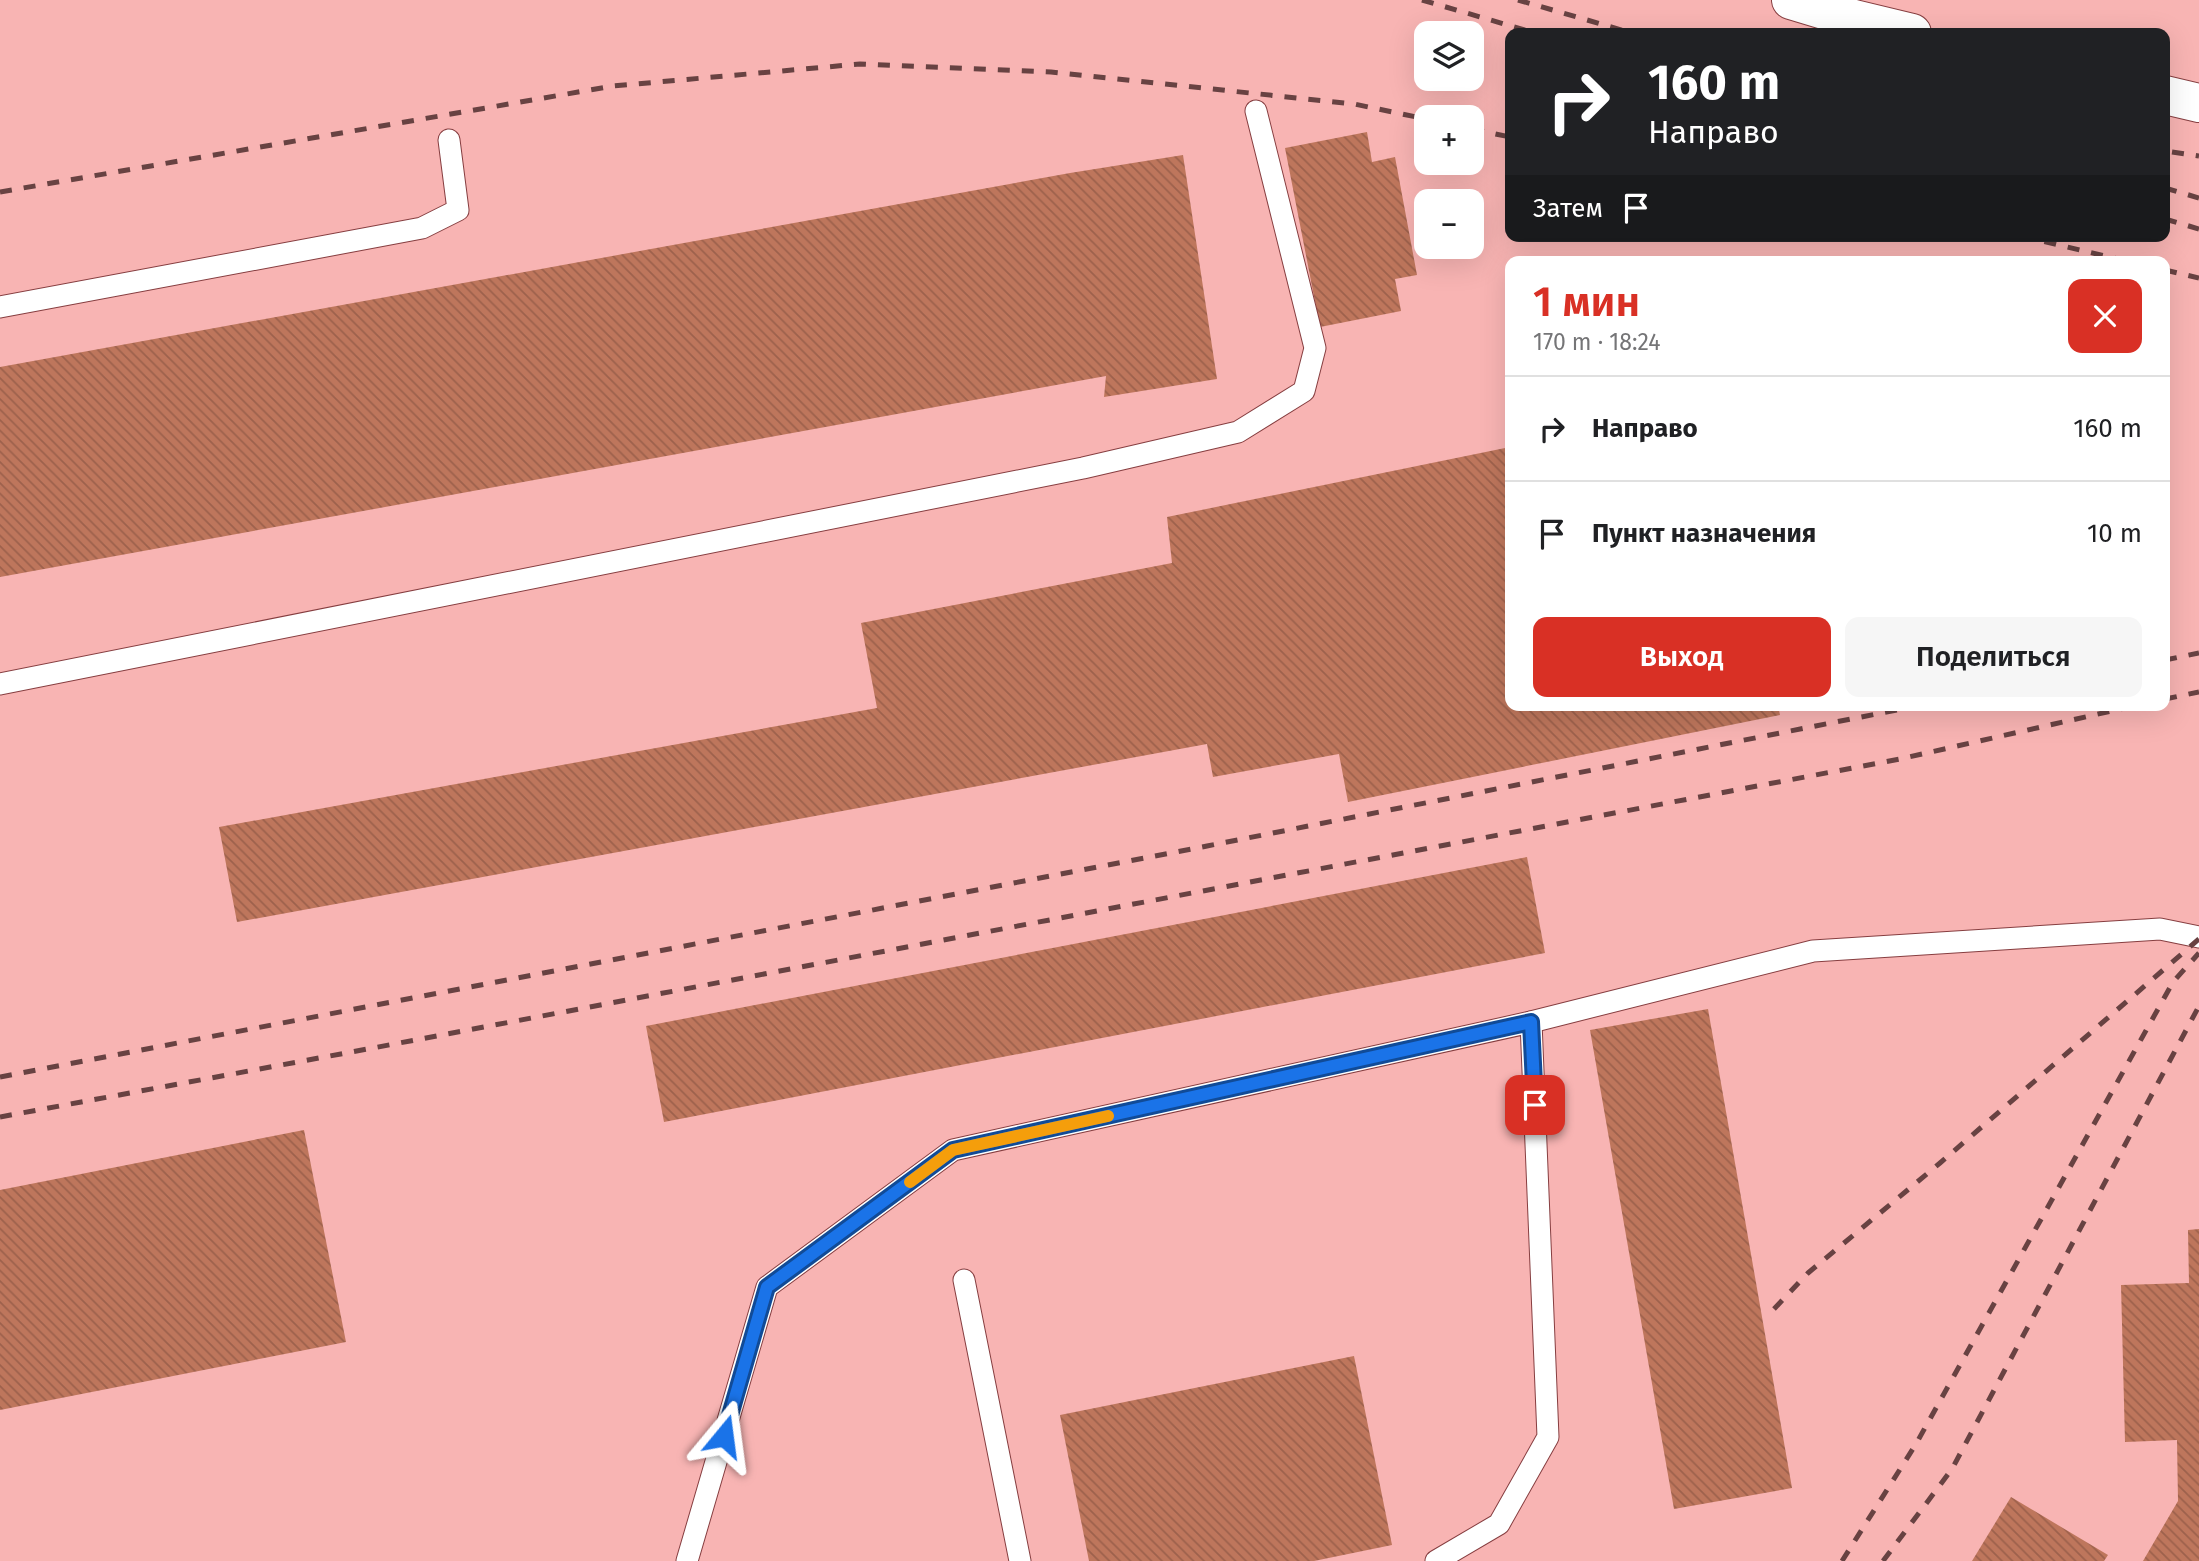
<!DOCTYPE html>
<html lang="ru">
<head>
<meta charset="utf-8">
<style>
  body { margin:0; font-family:"Fira Sans",sans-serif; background:#f6f6f6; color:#202124; height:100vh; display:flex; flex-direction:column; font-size:26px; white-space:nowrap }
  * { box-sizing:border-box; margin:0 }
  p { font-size:23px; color:#757577 }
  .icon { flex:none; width:38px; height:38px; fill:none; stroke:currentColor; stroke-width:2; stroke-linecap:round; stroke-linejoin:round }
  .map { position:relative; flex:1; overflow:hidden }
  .details { position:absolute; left:1505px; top:256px; width:665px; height:455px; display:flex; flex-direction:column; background:#fff; border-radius:14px; box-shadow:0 7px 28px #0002 }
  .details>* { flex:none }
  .banner { position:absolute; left:1505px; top:28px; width:665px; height:214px; border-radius:14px; box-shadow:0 7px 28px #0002; background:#202124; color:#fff; overflow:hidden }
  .tools { position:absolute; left:1414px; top:21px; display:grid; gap:14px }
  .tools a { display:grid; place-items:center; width:70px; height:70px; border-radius:14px; background:#fff; box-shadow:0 7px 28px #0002; font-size:35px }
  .pin { position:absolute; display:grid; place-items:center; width:60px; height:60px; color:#fff; margin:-30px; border-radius:14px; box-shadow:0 4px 10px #0006 }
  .me { position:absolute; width:77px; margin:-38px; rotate:16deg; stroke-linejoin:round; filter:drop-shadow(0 0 5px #0008) }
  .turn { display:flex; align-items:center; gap:24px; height:147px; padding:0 28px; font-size:32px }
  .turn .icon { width:91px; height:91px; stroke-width:2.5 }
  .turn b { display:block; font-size:49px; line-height:60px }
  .then { display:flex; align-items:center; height:66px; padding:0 28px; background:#0003; gap:14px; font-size:26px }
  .round { display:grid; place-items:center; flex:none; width:74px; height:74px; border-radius:14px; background:#f6f6f6 }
  .headline { display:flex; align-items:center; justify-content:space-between; height:119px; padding:0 28px }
  h1 { font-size:42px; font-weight:600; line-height:52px; color:#d93025 }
  .cta { display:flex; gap:14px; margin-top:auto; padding:14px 28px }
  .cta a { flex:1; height:80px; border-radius:14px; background:#d93025; color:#fff; font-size:28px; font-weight:600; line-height:80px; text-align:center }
  .cta a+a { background:#f6f6f6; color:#202124 }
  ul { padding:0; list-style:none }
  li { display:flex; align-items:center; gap:21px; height:105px; padding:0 28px; border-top:2px solid #e0e0e0 }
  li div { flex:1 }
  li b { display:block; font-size:26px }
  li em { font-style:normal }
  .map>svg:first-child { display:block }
</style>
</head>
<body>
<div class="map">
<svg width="2199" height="1561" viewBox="0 0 2199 1561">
  <defs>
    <pattern id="building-back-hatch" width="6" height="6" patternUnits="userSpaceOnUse" patternTransform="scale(1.75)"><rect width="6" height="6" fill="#be765c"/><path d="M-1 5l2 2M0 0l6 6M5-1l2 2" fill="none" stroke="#9d614c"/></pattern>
  </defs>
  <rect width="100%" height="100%" fill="#f8b4b3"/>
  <g fill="url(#building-back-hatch)">
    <polygon points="1367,132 1372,162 1395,157 1417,275 1395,279 1401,311 1320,327 1285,148"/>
    <polygon points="1183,155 1217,379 1104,397 1106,376 0,577 0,367 1070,173"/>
    <polygon points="1510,447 1510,705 1778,705 1780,715 1348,802 1339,754 1213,777 1207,744 237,922 219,827 877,708 861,623 1172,563 1167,517"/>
    <polygon points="1527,857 1545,953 664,1122 646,1026"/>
    <polygon points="1708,1009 1792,1488 1674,1509 1590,1030"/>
    <polygon points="304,1130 346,1342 0,1410 0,1190"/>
    <polygon points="2199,1229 2199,1561 2143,1561 2178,1501 2177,1440 2125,1442 2121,1285 2189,1283 2188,1230"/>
    <polygon points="1354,1356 1392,1545 1314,1561 1089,1561 1060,1415"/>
    <polygon points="2011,1497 2108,1555 2104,1561 1972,1561"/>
  </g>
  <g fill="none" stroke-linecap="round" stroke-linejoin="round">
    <g stroke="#863e40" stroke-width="23">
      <g id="lane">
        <polyline points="0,307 422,228 458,210 449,140"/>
        <polyline points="0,684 1083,468 1238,432 1304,391 1315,348 1256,111"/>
        <polyline points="1531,1022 1813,951 2160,929 2199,937"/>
        <polyline points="964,1280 1020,1561"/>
        <polyline points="687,1561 767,1287 953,1150 1531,1022 1548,1437 1499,1524 1436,1561"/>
      </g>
    </g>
    <g stroke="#863e40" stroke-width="40">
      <g id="street">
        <polyline points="1791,0 1854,19 1912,33"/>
        <polyline points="2165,95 2199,103"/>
      </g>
    </g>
    <use href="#lane" stroke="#fff" stroke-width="21"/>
    <use href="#street" stroke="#fff" stroke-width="38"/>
    <g stroke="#684242" stroke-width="5" stroke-dasharray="12 12" stroke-linecap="butt">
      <polyline points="1422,0 1535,33"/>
      <polyline points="1518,0 1632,33"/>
      <polyline points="1472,129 1510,137"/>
      <polyline points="2172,152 2199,156"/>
      <polyline points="2165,188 2199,198"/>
      <polyline points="0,192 613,86 860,64 1051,72 1354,104 1426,119"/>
      <polyline points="2165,219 2199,229"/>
      <polyline points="2021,236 2126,261"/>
      <polyline points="2165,270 2199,278"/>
      <polyline points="2165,660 2199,653"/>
      <polyline points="2165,699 2199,692"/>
      <polyline points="0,1077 1207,846 1922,705"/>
      <polyline points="0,1117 373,1048 1900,759 2138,705"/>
      <polyline points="1774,1309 1808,1273 1940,1163 2199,939"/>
      <polyline points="1842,1561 1916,1444 2173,982 2199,953"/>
      <polyline points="1883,1561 1952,1469 2199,1006"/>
    </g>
  </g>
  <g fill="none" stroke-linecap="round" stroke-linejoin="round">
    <g stroke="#114b97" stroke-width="18">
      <polyline id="route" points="724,1436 767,1287 953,1150 1531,1022 1535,1105"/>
    </g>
    <use href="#route" stroke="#1a73e8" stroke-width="12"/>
    <polyline stroke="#f59e0b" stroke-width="12" points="910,1182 953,1150 1108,1116"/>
  </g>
</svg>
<div class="tools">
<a><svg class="icon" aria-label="layers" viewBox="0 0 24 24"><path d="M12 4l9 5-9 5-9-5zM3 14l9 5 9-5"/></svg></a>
<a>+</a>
<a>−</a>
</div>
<div class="pin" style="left:1535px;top:1105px;background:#d93025"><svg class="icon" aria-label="arrive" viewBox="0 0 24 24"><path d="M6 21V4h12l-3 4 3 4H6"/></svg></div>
<svg class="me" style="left:724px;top:1436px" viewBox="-20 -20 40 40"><path d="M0-17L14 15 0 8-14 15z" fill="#1a73e8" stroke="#fff" stroke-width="4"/></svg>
<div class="banner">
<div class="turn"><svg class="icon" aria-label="right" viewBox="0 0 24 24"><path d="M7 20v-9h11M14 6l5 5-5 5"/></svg><div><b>160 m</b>Направо</div></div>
<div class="then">Затем<svg class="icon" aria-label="arrive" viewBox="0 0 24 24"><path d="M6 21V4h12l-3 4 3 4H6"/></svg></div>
</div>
<section class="details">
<div class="headline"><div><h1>1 мин</h1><p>170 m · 18:24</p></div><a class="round" style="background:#d93025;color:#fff"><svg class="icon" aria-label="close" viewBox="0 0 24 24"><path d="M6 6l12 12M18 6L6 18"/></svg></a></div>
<ul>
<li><svg class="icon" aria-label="right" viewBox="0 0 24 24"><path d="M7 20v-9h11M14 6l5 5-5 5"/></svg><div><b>Направо</b></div><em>160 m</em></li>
<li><svg class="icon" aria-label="arrive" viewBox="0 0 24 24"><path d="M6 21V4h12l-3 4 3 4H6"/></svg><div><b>Пункт назначения</b></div><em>10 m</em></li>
</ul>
<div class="cta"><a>Выход</a><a>Поделиться</a></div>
</section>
</div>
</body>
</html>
